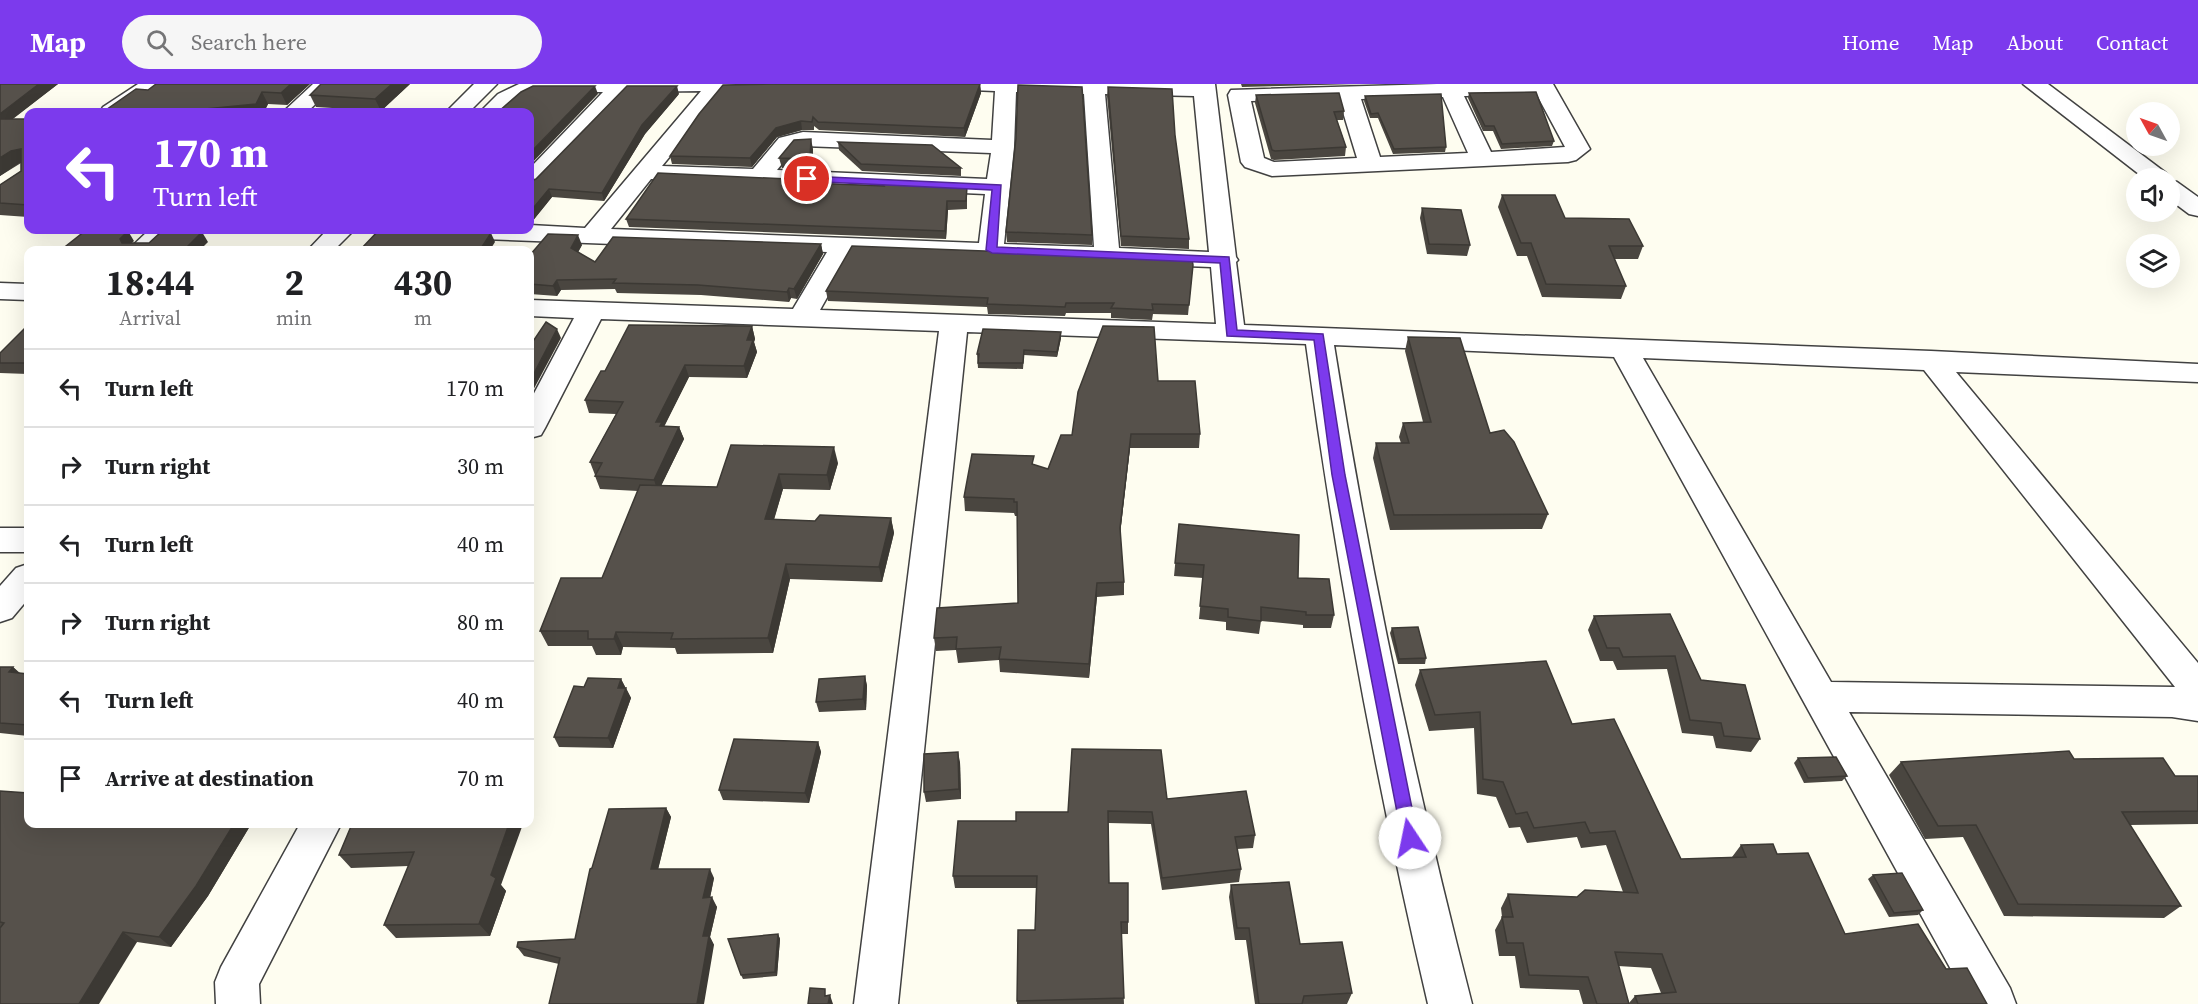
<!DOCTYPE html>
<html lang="en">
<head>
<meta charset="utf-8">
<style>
  body { margin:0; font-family:"Source Serif 4",serif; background:#f6f6f6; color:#202124; height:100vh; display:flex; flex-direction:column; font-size:22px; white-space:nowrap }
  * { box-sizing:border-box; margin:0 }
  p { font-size:20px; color:#757577 }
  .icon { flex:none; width:33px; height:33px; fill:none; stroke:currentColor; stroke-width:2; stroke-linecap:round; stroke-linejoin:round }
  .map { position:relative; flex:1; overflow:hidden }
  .sheet { position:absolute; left:24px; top:162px; width:510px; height:582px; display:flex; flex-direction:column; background:#fff; border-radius:12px; box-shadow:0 6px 24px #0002 }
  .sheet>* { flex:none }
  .guide { position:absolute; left:24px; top:24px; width:510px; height:126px; border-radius:12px; box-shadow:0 6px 24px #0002; background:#7c3aed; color:#fff; overflow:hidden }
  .needle { width:39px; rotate:310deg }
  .tools { position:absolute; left:2126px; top:18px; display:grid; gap:12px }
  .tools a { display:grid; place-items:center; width:54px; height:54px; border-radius:50%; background:#fff; box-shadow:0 6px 24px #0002; font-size:30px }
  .pin { position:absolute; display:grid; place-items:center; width:51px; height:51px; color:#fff; margin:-26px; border:3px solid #fff; border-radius:50%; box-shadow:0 2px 6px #0007 }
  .me { position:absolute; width:66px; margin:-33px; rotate:349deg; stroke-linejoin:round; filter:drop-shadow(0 0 4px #0008) }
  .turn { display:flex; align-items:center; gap:21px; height:126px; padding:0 30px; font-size:27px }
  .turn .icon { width:78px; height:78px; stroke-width:2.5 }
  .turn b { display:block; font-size:42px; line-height:51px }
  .eta { display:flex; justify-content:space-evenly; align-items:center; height:102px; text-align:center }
  .eta b { font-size:36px; font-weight:700; line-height:42px }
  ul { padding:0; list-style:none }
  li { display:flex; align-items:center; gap:18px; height:78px; padding:0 30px; border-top:2px solid #e0e0e0 }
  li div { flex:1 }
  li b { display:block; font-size:22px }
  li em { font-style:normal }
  header { display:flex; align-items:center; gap:36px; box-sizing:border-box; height:84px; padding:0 30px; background:#7c3aed; color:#fff }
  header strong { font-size:28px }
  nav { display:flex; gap:33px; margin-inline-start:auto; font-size:21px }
  .search { width:420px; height:54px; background:#f6f6f6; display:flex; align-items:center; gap:15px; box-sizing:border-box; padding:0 21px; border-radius:33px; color:#757577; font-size:22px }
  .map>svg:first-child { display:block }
</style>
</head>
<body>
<header>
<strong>Map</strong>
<div class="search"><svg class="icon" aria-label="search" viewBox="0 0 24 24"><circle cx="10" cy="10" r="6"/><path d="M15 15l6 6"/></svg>Search here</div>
<nav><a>Home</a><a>Map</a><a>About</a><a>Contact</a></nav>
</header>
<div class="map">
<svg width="2198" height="920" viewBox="0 0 2198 920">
  <rect width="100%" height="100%" fill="#fefdf0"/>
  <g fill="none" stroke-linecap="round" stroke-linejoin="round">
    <g stroke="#414141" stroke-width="3">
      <g id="minor">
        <polygon points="138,0 163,0 125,28 100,28 103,23"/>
        <polygon points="313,0 337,0 307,28 283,28"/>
        <polygon points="474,0 497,0 469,28 446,28"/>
        <path d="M 519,0 L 753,0 L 750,5 L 724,7 L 662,82 L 753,85 L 779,54 L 803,48 L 992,56 L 995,7 L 947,5 L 944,0 L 1215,0 L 1236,173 L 1238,176 L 1236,178 L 1244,241 L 1931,267 L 2198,280 L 2198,298 L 1956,288 L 2198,579 L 2198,637 L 2172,633 L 1849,628 L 2010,904 L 2016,920 L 1970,920 L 1614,273 L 1334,261 C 1369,483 1416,702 1472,920 L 1428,920 C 1377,702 1336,482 1306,260 L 967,248 L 898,920 L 854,920 L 939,247 L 601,235 L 545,344 L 541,351 L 530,354 L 530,317 L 574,234 L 530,232 L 530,216 L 793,225 L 827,168 L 455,154 L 446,151 L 443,146 L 530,146 L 530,141 L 585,144 L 701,7 L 628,8 L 538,102 L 530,104 L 530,84 L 603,8 L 536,8 L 519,16 L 503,28 L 480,28 L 498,10 ZM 1016,8 L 1084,10 L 1094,163 L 1004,160 L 1014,63 ZM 1105,10 L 1194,12 L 1209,168 L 1119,164 ZM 803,62 L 991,69 L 987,95 L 777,86 L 795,64 ZM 651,95 L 985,110 L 979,159 L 611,145 ZM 852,169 L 1211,183 L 1216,240 L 820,226 ZM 1643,274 L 1924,286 L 2175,603 L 1831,598 Z"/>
        <path d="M 1437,0 L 1553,0 L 1590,65 L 1576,76 L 1568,78 L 1272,92 L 1245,83 L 1241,78 L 1228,11 L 1231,6 ZM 1537,11 L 1565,63 L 1491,68 L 1464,12 ZM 1443,13 L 1468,69 L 1380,73 L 1361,15 ZM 1339,15 L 1357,74 L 1274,78 L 1264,74 L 1251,17 Z"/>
        <polygon points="2023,0 2048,0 2166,89 2170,94 2144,94"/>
        <polygon points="2169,96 2177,98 2198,113 2198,132 2189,130 2169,115"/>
        <polygon points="149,146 176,146 155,166 128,166"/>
        <polygon points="327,146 354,146 334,166 308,166"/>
        <polygon points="0,199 28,200 28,216 0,215"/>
        <rect x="0" y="444" width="28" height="24"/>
        <polygon points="28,480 28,515 12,534 0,538 0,502 16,484"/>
        <polygon points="300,740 341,740 259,900 260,920 216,920 215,898 221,883"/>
      </g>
    </g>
    <use href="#minor" fill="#fff" fill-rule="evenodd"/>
  </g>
  <g fill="#4a4640" fill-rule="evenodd">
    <polygon points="0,0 58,0 12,35 28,35 28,133 0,131 0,101 21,87 21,79 0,92"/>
    <polygon points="310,0 287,21 268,20 264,28 103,28 148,6"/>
    <polygon points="410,0 381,27 316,23 310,11"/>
    <polygon points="980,0 981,9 965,53 819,46 814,42 814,46 802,46 777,53 752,83 672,80 670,72 699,30"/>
    <polygon points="1241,0 1360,0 1242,3"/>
    <polygon points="1108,3 1175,51 1189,155 1189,165 1121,162 1107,12"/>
    <polygon points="1469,9 1554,57 1552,62 1501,65 1493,47 1483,47 1468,14"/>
    <polygon points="679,10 645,50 604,117 552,113 531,139 530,139 530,97 536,95"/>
    <polygon points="1256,11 1344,27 1343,36 1337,36 1346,63 1345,72 1274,76 1271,75 1255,19"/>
    <polygon points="1365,12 1446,63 1445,68 1393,70 1378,34 1370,34 1364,17"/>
    <polygon points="838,58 961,84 961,92 862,87 839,66"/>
    <polygon points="813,65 812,85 782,84 779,74"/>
    <polygon points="809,96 810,99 882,101 882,99 967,103 967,125 948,126 946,155 629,143 626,135"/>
    <polygon points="1502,111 1643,162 1638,175 1614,175 1626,202 1621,215 1542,213 1527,172 1517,172 1498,123"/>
    <polygon points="1422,124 1470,161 1467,172 1427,170 1420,134"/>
    <polygon points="1006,148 1092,151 1092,161 1007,158"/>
    <polygon points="821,160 823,170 797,215 791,214 789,218 701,211 617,209 615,205 561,206 557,212 530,210 530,171 582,161 578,168 595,178"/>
    <polygon points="1193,181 1188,231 1153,230 1152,236 1111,234 1111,229 1066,229 1065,232 988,230 987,223 828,217 826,207"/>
    <polygon points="28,241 28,290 0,289 0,269"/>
    <polygon points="752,242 755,255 754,258 757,268 747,294 689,293 664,342 679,343 684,355 661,402 717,403 838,379 830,406 783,405 774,436 815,437 891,434 894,449 882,498 790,495 773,569 677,570 675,564 623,563 621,571 596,571 592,562 548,562 540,547 602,494 638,407 600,405 595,392 595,391 590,378 616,330 589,329 585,316 605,287"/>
    <polygon points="1408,253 1490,349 1548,430 1542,445 1390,446 1373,374 1376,359 1401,359 1399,353 1403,339 1423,338 1405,267"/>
    <polygon points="1061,254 1057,273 1024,271 1023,285 978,284 977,270"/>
    <polygon points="1158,297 1200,350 1199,364 1130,364 1120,451 1124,498 1124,511 1097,513 1089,594 1000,588 999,576 958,579 956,566 936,567 934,554 1018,519 1017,432 1015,432 1014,429 965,427 964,413 1034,381 1048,385 1072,351"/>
    <polygon points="1179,440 1298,494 1334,531 1331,544 1303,544 1303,541 1261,537 1259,550 1226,546 1226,538 1199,535 1203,494 1174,492"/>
    <polygon points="1670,530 1701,596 1760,655 1751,668 1716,664 1713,652 1682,649 1667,585 1617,586 1613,577 1600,577 1588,546 1594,532"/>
    <polygon points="1392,544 1426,574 1425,580 1398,580 1390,549"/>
    <polygon points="0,583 13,583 20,589 28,590 28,652 0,649"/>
    <path d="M 1420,586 L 1572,640 L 1681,775 L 1732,773 L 1741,761 L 1777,770 L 1845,850 L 1946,885 L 1987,920 L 1583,920 L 1579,906 L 1520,904 L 1515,872 L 1499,872 L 1495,846 L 1502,833 L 1501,824 L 1508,810 L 1577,813 L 1623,808 L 1606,761 L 1581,764 L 1577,753 L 1527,759 L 1520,743 L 1509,744 L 1496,713 L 1477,710 L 1474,644 L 1429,647 L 1415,601 ZM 1618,882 L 1651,884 L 1661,909 L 1635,912 L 1629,919 Z"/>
    <polygon points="865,592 867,602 866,626 819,628 816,618"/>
    <polygon points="621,595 631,614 613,664 559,663 554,653 584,603"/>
    <polygon points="818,658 821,668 809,719 723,716 719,706"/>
    <polygon points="1798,674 1847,692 1842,697 1804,699 1794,679"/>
    <polygon points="2074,675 2175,692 2198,692 2198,740 2130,741 2181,822 2164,834 2004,832 1963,753 1925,755 1889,691 1901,678"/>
    <polygon points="960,678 961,715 926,718 924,708"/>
    <polygon points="0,707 28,740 248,740 250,742 208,812 171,863 137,858 0,920"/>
    <polygon points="1167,715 1255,751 1253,764 1237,765 1241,785 1239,798 1162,806 1151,740 1108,739 1109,799 1128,838 1128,850 1121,850 1124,920 1017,920 1017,917 1035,846 1036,804 955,804 953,792 1016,737 1068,728"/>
    <polygon points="666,724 671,733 658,785 714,794 710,814 717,823 710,853 714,861 559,880 524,872 517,863 575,855 592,784"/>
    <polygon points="352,740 501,801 506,807 490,852 396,854 384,841 409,782 351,784 339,771"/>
    <polygon points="1873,791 1923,826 1918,831 1889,833 1868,795"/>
    <polygon points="1231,801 1300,860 1352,909 1347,920 1255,920 1246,856 1235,856 1229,813"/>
    <polygon points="778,850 780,855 777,892 743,895 741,891"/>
  </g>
  <g fill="#3c3934">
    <polygon points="39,0 58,0 0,45 0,30"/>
    <polygon points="291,0 310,0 287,21 281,9"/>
    <polygon points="392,0 410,0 381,27 375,15"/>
    <polygon points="980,0 981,9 965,53 964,44"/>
    <polygon points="595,2 598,10 530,81 530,69"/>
    <polygon points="677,2 679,10 645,50 604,117 602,109 642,41"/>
    <polygon points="262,8 268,20 264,28 175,28"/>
    <polygon points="801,37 802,46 777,53 752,83 750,74 776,44"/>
    <polygon points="811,55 813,65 812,85 810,75"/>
    <polygon points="21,65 28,77 19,79 0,92 0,74 11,67"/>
    <polygon points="549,105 552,113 531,139 530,134 530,128"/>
    <polygon points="947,117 948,126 946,155 945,147"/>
    <polygon points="128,147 134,157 126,164 122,159 120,155"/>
    <polygon points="202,148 208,158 200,166 184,166"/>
    <polygon points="491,149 495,158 490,166 480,166"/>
    <polygon points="578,151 582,161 575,174 571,164"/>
    <polygon points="821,160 823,170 797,215 794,205"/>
    <polygon points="557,196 561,206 557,212 553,202"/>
    <polygon points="789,204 791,214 789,218 787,208"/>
    <polygon points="752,242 755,255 754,258 757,268 747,294 744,282 747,256"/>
    <polygon points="557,245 561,254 530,312 530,297"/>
    <polygon points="1061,248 1061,254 1057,273 1057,268"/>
    <polygon points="685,281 689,293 664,343 666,350 656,338"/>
    <polygon points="679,343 684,355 658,408 654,396"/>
    <polygon points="1131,350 1130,364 1119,458 1120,444"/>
    <polygon points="834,363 838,379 830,406 827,391"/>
    <polygon points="779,390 783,405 769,451 765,435"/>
    <polygon points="891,434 894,449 882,498 879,483"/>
    <polygon points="786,480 790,495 773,569 768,554"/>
    <polygon points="1097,499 1097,513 1089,594 1089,580"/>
    <polygon points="616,548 623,563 621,571 614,555"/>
    <polygon points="13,583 25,595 9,588"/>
    <polygon points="865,592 867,602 866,626 863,615"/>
    <polygon points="621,595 626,605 618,604"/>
    <polygon points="626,604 631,614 613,664 608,654"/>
    <polygon points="818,658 821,668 809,719 805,709"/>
    <polygon points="958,668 960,678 961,715 959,705"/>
    <polygon points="666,724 671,733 656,794 651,785"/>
    <polygon points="234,740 248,740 250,742 208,812 171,863 159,853"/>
    <polygon points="509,740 523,740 501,801 506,807 490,852 479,840 491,791"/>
    <polygon points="710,785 714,794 708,823 703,814"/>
    <polygon points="712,813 717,823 710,853 714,861 704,920 697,920 703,852"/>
    <polygon points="123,848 137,858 99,920 79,920"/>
    <polygon points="778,850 780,855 777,892 775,888"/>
    <polygon points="830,911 833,920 828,920"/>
  </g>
  <g fill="#56514b" stroke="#3c3934" stroke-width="1.5">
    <polygon points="0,0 39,0 0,30"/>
    <polygon points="156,0 291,0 281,9 262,8 256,20 175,28 103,28 136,5 148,6"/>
    <polygon points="321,0 392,0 375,15 310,11"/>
    <polygon points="777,0 980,0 964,44 818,38 813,33 812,38 801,37 776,44 750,74 670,72 699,30 723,1"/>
    <polygon points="1018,1 1082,3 1092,151 1006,148 1016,54"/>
    <polygon points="533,2 595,2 530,69 530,28 498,28 521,8"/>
    <polygon points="627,2 677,2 642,41 602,109 549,105 530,128 530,97 536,95"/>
    <polygon points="1108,3 1172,5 1175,51 1189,155 1121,152"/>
    <polygon points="1536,8 1554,57 1502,60 1494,42 1485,42 1469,9"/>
    <polygon points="1339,9 1344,27 1334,28 1346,63 1275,67 1272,66 1256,11"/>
    <polygon points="1441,10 1446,63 1394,65 1378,29 1371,30 1365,12"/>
    <polygon points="0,35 28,35 28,121 0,119 0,101 21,87 21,65 11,67 0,74"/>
    <polygon points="811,55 810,75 779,74 794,56"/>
    <polygon points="838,58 932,61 961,84 861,80"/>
    <polygon points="658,89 809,96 809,99 884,102 882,99 967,103 966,117 947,117 945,147 626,135"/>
    <polygon points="1502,111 1555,111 1565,134 1629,135 1643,162 1609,162 1626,202 1546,200 1531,159 1521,159"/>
    <polygon points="1422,124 1461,126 1470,161 1429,160"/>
    <polygon points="379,146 445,146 450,147 491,149 480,166 360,166"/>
    <polygon points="85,147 128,147 120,155 122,159 149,159 161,148 202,148 184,166 61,166"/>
    <polygon points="548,150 578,151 571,164 595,178 613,153 821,160 794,205 789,204 787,208 698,201 613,199 616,195 557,196 553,202 530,200 530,171"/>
    <polygon points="852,162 1192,175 1193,181 1189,221 1152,220 1153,226 1111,224 1114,219 1066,219 1065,223 987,220 988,214 826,207"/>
    <polygon points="546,238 557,245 530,297 530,256 534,256"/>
    <polygon points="28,241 28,278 27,279 0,279 0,269"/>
    <polygon points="629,241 752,242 747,256 753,256 744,282 685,281 656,338 662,338 660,342 679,343 654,396 595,392 602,379 590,378 623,318 585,316 601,287 605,287"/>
    <polygon points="1103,242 1154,243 1158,297 1195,297 1200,350 1131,350 1120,444 1124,498 1097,499 1089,580 999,575 1001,563 956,565 957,553 934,554 937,524 1018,519 1017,418 1014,418 1014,415 964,413 972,370 1034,372 1032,380 1048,385 1061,351 1072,351 1078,308"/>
    <polygon points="983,245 1061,248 1057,268 1024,266 1023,279 978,279 979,270 977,270"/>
    <polygon points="1408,253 1460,254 1490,349 1504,346 1514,358 1548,430 1394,431 1376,359 1409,359 1403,339 1431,338"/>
    <polygon points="731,361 834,363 827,391 779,390 765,435 815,437 820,431 891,434 879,483 786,480 768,554 671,555 673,549 616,548 614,555 588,555 588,547 540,547 561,494 602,494 640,401 717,403"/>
    <polygon points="1179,440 1299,451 1298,494 1329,495 1334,531 1306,531 1306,528 1261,523 1261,537 1228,533 1228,525 1200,522 1204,481 1175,479"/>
    <polygon points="1670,530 1701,596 1745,601 1760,655 1724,652 1721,639 1690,636 1675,572 1623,573 1619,564 1607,564 1594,532"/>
    <polygon points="1418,543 1426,574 1399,575 1392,544"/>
    <polygon points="1546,577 1572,640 1614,635 1681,775 1746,773 1741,761 1773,760 1777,770 1808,769 1845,850 1918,840 1946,885 1967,884 1987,920 1638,920 1635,912 1676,908 1662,870 1615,868 1629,920 1597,920 1588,893 1529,891 1523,859 1507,859 1502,833 1513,833 1508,810 1577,813 1585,806 1638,809 1615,747 1590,749 1585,738 1534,744 1527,728 1516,730 1503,698 1483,695 1480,628 1435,631 1420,586"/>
    <polygon points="0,583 13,583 9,588 28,590 28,641 0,639"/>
    <polygon points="865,592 863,615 816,618 819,595"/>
    <polygon points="588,594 621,595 618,604 626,604 608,654 554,653 574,602 584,603"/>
    <polygon points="734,655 818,658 805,709 719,706"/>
    <polygon points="1072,665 1161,666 1167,715 1246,707 1255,751 1235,753 1241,785 1162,794 1152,728 1108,727 1109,799 1128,799 1128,838 1121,838 1124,914 1017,917 1018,846 1035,846 1037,792 953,792 958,737 1016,737 1016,728 1068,728"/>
    <polygon points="2069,667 2074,675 2163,674 2175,692 2198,692 2198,727 2122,728 2181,822 2018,820 1976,741 1938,742 1901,678"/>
    <polygon points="958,668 959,705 924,708 924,670"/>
    <polygon points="1836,673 1847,692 1808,694 1798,674"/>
    <polygon points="0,707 28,709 28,740 234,740 196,802 159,853 123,848 79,920 0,920 0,844 4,839 0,838"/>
    <polygon points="666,724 651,785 710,785 703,814 712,813 703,852 709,852 697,920 549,920 560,874 517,863 518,858 575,855 590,785 592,784 609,725"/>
    <polygon points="352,740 509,740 491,791 496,794 479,840 384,841 414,768 339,771"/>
    <polygon points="1902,789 1923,826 1894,829 1873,791"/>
    <polygon points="1289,798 1300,860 1342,858 1352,909 1304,912 1302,920 1259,920 1249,844 1237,844 1231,801"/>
    <polygon points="778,850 775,888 741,891 728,855"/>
    <polygon points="810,904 825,905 825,912 830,911 828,920 808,920"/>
  </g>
  <polygon fill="#7c3aed" stroke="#51269a" stroke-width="1.5" points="807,92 1001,101 997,163 1229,173 1237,246 1323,250 1345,391 1418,754 1416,760 1410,762 1404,760 1402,754 1332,391 1314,256 1227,252 1220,179 992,169 986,166 992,106 803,97 803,93"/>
</svg>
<div class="tools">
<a><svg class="needle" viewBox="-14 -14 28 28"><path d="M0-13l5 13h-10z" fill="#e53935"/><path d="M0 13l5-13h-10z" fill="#757577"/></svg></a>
<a><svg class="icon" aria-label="sound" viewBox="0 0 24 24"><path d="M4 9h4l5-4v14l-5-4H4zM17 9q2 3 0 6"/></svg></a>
<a><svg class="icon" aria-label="layers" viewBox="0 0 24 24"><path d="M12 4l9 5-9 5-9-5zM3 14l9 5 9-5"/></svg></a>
</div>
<div class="pin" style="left:807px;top:95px;background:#d93025"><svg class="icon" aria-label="arrive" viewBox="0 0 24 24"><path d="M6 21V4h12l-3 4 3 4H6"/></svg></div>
<svg class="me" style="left:1410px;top:754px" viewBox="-20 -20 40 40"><circle r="19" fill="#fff"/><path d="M0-13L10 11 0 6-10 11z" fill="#7c3aed"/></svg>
<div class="guide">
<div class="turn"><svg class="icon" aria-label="left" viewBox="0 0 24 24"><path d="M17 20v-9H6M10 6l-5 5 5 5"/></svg><div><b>170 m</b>Turn left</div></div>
</div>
<section class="sheet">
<div class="eta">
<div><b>18:44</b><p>Arrival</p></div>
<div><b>2</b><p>min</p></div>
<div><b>430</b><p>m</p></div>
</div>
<ul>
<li><svg class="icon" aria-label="left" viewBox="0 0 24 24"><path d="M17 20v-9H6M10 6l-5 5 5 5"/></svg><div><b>Turn left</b></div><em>170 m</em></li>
<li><svg class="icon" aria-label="right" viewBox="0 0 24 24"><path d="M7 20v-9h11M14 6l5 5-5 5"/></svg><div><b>Turn right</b></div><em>30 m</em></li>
<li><svg class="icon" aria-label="left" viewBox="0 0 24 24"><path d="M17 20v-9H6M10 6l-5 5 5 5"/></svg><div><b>Turn left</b></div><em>40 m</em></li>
<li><svg class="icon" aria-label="right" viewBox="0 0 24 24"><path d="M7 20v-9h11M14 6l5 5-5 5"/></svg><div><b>Turn right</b></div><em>80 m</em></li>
<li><svg class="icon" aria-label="left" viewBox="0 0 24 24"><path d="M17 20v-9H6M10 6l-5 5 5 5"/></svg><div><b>Turn left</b></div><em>40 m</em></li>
<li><svg class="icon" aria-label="arrive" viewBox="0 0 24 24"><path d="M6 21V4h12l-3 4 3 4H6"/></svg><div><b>Arrive at destination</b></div><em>70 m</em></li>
</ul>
</section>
</div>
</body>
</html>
